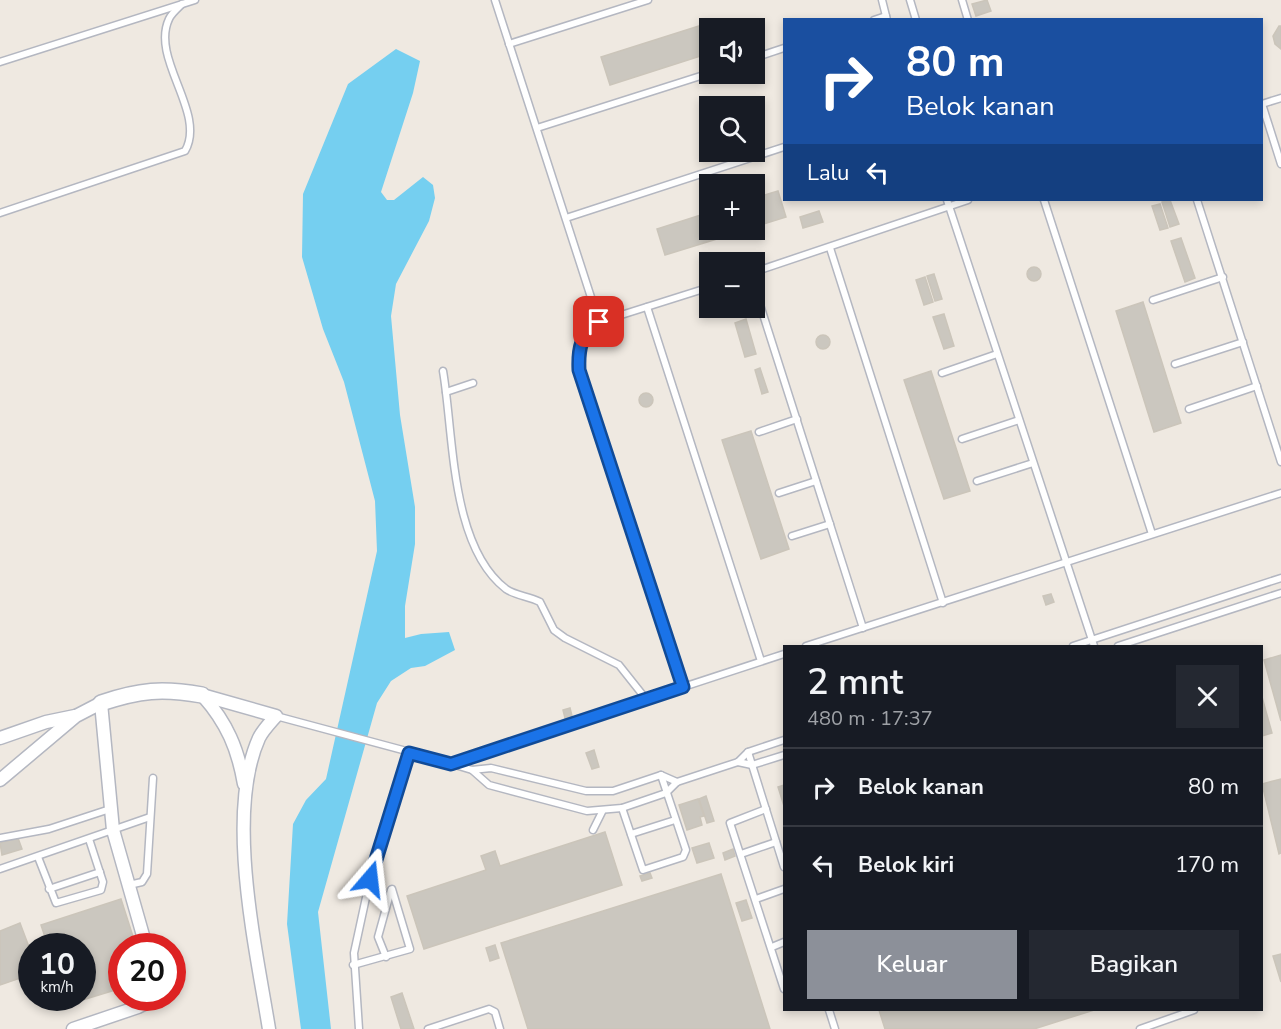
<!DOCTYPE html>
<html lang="id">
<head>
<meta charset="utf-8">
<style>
  body { margin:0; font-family:"Nunito Sans",sans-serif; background:#242831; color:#f1f3f6; height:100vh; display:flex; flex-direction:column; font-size:22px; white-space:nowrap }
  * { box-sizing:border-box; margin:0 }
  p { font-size:20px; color:#9ea1a6 }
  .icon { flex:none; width:33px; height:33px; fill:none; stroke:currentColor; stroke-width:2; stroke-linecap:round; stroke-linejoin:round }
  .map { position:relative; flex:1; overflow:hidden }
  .sheet { position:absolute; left:783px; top:645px; width:480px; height:366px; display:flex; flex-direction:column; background:#171b24; border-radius:0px; box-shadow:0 3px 9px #0003 }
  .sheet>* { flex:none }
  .guide { position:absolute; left:783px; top:18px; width:480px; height:183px; border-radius:0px; box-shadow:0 3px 9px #0003; background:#1a4fa0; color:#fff; overflow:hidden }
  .fabs { position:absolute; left:699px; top:18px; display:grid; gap:12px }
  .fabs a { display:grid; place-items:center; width:66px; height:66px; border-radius:0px; background:#171b24; box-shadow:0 3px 9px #0003; font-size:30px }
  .speed { position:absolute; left:18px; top:933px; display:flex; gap:12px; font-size:30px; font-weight:700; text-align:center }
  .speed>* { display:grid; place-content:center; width:78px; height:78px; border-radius:50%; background:#171b24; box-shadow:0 3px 9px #0003; line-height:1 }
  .speed small { font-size:15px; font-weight:400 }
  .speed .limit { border:9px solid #d22; background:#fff; color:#111 }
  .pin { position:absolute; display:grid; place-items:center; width:51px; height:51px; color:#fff; margin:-26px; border-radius:12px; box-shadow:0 3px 9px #0006 }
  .me { position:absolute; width:66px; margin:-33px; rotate:17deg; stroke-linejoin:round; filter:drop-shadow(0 0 4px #0008) }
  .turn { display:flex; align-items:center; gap:21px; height:126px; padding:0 24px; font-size:27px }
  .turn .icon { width:78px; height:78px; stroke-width:2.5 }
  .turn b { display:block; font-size:42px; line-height:51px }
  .then { display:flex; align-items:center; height:57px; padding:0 24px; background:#0003; gap:12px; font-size:22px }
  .round { display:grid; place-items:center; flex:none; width:63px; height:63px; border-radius:0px; background:#242831 }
  .headline { display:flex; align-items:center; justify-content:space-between; height:102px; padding:0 24px }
  h1 { font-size:36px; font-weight:600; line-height:45px }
  .button { display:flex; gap:12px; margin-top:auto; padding:12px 24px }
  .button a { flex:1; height:69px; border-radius:0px; background:#8c9099; color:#fff; font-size:24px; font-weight:600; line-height:69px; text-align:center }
  .button a+a { background:#242831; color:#f1f3f6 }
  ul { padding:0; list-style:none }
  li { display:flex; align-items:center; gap:18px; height:78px; padding:0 24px; border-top:2px solid #363941 }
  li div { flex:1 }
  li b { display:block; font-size:22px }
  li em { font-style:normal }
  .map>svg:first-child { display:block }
</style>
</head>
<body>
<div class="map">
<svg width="1281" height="1029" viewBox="0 0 1281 1029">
  <rect width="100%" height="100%" fill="#efe9e1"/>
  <polygon fill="#75cff0" points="396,49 420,61 413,93 381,192 387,200 394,200 423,177 433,185 435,198 429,221 396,284 391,316 400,415 415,507 415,544 405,606 405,638 421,634 449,632 455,650 425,666 411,668 391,681 377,703 318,912 331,1029 301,1029 287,924 293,824 306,800 326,779 377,551 375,501 344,382 323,329 302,257 303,194 348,84"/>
  <g fill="#cbc7bf" stroke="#cbc5ba" stroke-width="1.5">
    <polygon points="987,0 991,11 976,16 972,4"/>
    <polygon points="721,19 724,28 710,28 710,53 610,85 601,57"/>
    <polygon points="1279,26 1281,26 1281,49 1275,44 1273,36"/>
    <polygon points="778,191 786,217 754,227 754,198"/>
    <polygon points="1170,200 1179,224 1170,227 1162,202"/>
    <polygon points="1160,204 1168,228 1160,230 1152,206"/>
    <polygon points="819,211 823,222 803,228 800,217"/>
    <polygon points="710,212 710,230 746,230 665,255 657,229"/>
    <polygon points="1181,238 1195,278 1185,282 1171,241"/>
    <circle cx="1034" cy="274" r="7"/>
    <polygon points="934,274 942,299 935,301 927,276"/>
    <polygon points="925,277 933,302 924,305 916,280"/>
    <polygon points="1143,302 1181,423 1154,432 1116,311"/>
    <polygon points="944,314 954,346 944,349 933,317"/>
    <polygon points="746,319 756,354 745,357 735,323"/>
    <circle cx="823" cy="342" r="7"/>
    <polygon points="760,368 768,392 762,394 755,370"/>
    <polygon points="931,371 970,491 944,499 904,380"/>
    <circle cx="646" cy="400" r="7"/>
    <polygon points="751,431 789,549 761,559 722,440"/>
    <polygon points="1051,594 1054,602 1046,605 1043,596"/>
    <polygon points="1281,655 1281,721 1264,660"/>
    <polygon points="1262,697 1272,733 1262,736"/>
    <polygon points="570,708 572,716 565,718 563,710"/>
    <polygon points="594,750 599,767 592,769 586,753"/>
    <polygon points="1281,779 1281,853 1279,854 1262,784"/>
    <polygon points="784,785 784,806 778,787"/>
    <polygon points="706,796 714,821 707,823 699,799"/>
    <polygon points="698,799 704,816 700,817 702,825 687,830 679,805"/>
    <polygon points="605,832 622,885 424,949 407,896 486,870 481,856 495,851 500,866"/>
    <polygon points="18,838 22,849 2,855 0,843"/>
    <polygon points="709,843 714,858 697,863 692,848"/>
    <polygon points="733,849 735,856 725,860 723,853"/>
    <polygon points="650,873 652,878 642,881 640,876"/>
    <polygon points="721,874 770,1029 528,1029 501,943"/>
    <polygon points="121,899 136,946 122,946 122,988 66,1005 64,998 82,998 82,946 48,946 41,925"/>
    <polygon points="746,900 752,918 742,921 736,903"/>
    <polygon points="20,923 32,955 32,974 0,985 0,931"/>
    <polygon points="495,945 499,958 490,961 486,948"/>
    <polygon points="1281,954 1281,982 1273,956"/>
    <polygon points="402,993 414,1029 401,1029 391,997"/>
    <polygon points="879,1010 1094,1010 1034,1029 885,1029"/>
  </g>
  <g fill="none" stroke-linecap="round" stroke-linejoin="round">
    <g stroke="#b4b7c1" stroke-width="9">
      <g id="service">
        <polyline points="495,0 599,322"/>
        <polyline points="882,0 887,20"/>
        <polyline points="910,0 916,20"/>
        <polyline points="962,0 968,20"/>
        <polyline points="874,20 886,16"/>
        <polyline points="509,44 648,0"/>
        <polyline points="754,58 784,48"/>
        <polyline points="0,62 195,0"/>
        <polyline points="1281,98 1262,104 1281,164"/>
        <polyline points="537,128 710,73"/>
        <polyline points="947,200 1094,646"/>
        <polyline points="1044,200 1152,534"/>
        <polyline points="1197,200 1281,462"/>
        <path d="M 0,213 L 185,151 C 207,113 150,59 169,19 C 171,14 178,8 182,4"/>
        <polyline points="566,218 784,147"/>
        <polyline points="830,248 943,603"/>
        <polyline points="754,272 968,200"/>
        <polyline points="754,286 863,628"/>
        <polyline points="1153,300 1223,277"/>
        <polyline points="647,307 761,661"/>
        <polyline points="1175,364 1243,342"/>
        <path d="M 443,371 C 454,435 450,546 506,589 C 516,596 529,596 540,602 L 554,630 L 565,638 L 619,665 L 646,699"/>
        <polyline points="942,373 997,354"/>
        <polyline points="446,392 473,383"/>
        <polyline points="1189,409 1257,386"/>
        <polyline points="759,432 797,419"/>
        <polyline points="962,439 1019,420"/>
        <polyline points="977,481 1033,463"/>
        <polyline points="779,493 816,481"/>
        <polyline points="792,536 830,524"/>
        <polyline points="806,646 1281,493"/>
        <polyline points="1073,646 1281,578"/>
        <polyline points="1118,646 1281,593"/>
        <path d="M 683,687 L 579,370 C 578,349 581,333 599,322 L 710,287"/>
        <polyline points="276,716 451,763 784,654"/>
        <polyline points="748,752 784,867"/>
        <polyline points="738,762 752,765 784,755"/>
        <polyline points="452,764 472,770 491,768 586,791 613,791 661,775 677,782"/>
        <polyline points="472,770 489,785 587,811 622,808 666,793 677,782 738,762 748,752 784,740"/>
        <polyline points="622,808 643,870 683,857 686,850 661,775"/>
        <polyline points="766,809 730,823 784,989"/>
        <polyline points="593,830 602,812"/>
        <polyline points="631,834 675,820"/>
        <polyline points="0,838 49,829 110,809"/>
        <polyline points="741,854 776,842"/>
        <polyline points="38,857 56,903 101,890 103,882 89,839"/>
        <polyline points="0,869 150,817"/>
        <polyline points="129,885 142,882 147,874 153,778"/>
        <polyline points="49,889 100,872"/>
        <polyline points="756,899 784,889"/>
        <polyline points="772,947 784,942"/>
        <polyline points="386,957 378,937 391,890"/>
        <polyline points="353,965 410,949 392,889"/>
        <polyline points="829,1010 835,1029"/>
        <polyline points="359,1029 354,953 370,879 409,753"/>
        <polyline points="428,1029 489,1009 495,1012 500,1029"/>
        <polyline points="1140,1029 1194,1010"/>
      </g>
    </g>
    <g stroke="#b4b7c1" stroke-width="15">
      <g id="minor">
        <path d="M 202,695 L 276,716 C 270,723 263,730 259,738 C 225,814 256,948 269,1029"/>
        <path d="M 203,696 C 227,723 238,749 244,784"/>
        <polyline points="0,738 46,722 75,716"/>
        <polyline points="0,780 76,716 101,703 113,830 146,946"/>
        <polyline points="73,1029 138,1007 156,998"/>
      </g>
    </g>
    <g stroke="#b4b7c1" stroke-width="18">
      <path id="tertiary" d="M 101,703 C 140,690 162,688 202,695"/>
    </g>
    <use href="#service" stroke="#fff" stroke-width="6"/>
    <use href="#minor" stroke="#fff" stroke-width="12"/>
    <use href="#tertiary" stroke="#fff" stroke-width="15"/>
  </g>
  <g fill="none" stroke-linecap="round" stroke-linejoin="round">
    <g stroke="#114b97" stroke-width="15">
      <path id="route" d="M 370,879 L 409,753 L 451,764 L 683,687 L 579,370 C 578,349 581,333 599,322"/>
    </g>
    <use href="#route" stroke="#1a73e8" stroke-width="10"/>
  </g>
</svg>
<div class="fabs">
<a><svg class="icon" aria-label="sound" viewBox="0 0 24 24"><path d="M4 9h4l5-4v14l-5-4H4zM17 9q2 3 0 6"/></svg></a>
<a><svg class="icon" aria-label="search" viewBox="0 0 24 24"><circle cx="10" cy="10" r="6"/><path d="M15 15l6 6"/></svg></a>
<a>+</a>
<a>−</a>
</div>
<div class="speed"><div>10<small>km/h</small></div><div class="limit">20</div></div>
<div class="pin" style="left:599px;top:322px;background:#d93025"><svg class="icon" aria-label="arrive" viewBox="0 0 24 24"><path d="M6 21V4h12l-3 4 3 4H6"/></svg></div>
<svg class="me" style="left:370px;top:879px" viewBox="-20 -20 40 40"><path d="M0-17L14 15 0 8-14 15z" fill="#1a73e8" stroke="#fff" stroke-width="4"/></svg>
<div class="guide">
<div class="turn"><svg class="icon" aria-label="right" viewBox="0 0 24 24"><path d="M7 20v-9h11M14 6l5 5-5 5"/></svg><div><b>80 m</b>Belok kanan</div></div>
<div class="then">Lalu<svg class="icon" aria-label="left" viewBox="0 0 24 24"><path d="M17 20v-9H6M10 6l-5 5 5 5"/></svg></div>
</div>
<section class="sheet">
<div class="headline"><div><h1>2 mnt</h1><p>480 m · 17:37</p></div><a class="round"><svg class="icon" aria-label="close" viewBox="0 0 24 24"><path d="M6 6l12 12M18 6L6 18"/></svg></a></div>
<ul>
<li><svg class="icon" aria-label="right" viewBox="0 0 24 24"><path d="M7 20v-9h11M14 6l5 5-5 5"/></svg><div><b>Belok kanan</b></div><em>80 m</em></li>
<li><svg class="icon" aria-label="left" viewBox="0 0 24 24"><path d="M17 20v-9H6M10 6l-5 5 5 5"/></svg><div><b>Belok kiri</b></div><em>170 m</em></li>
</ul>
<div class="button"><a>Keluar</a><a>Bagikan</a></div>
</section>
</div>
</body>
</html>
